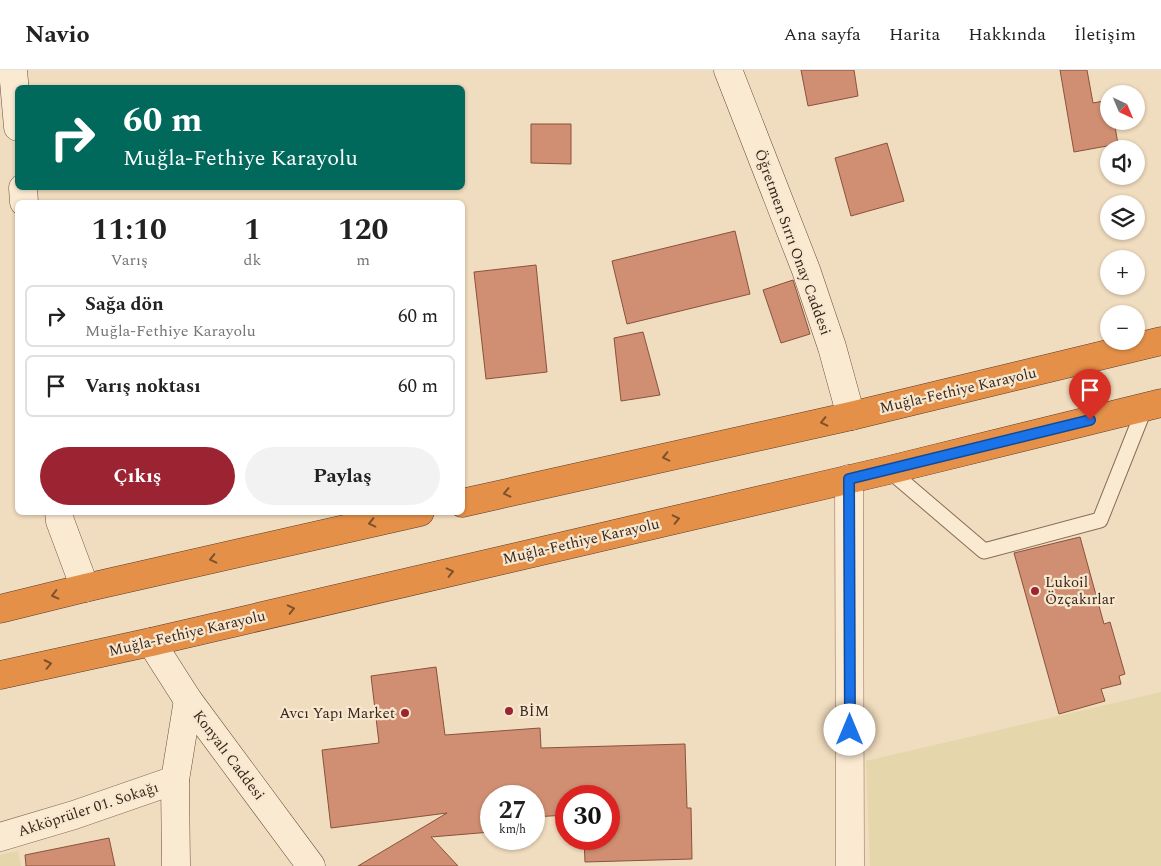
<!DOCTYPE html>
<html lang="tr">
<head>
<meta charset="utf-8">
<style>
  body { margin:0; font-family:Spectral,serif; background:#f2f2f2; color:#222; height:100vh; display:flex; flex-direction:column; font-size:19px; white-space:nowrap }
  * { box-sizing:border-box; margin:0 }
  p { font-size:16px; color:#767676 }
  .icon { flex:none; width:28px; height:28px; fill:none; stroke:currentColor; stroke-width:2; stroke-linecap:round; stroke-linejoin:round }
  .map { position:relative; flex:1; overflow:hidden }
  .sheet { position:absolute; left:15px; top:130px; width:450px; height:315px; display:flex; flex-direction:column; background:#fff; border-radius:8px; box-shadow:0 1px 4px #0004 }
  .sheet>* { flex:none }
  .guide { position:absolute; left:15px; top:15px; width:450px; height:105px; border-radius:8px; box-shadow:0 1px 4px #0004; background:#00695c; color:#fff; overflow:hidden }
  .needle { width:32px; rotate:136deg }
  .controls { position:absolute; left:1100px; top:15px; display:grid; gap:10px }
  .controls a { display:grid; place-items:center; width:45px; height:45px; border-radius:50%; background:#fff; box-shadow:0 1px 4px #0004; font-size:25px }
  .speed { position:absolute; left:480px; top:715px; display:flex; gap:10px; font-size:25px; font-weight:700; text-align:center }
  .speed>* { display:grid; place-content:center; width:65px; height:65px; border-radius:50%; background:#fff; box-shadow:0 1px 4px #0004; line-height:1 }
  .speed small { font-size:12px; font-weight:400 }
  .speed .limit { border:8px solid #d22; background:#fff; color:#111 }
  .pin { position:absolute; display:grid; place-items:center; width:42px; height:42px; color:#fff; margin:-51px -21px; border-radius:50% 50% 50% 0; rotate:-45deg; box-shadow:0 0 5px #0007 }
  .pin .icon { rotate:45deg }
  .me { position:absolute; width:55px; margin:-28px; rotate:0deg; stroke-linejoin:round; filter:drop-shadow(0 0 4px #0008) }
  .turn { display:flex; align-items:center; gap:18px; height:105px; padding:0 25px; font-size:22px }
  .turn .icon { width:65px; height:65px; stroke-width:2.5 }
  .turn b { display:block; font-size:35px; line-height:42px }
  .eta { display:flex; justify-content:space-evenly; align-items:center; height:85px; text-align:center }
  .eta b { font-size:30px; font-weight:700; line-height:35px }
  .button { display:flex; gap:10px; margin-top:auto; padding:10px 25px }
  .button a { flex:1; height:58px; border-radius:30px; background:#9c2331; color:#fff; font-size:20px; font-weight:700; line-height:58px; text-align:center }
  .button a+a { background:#f2f2f2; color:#222 }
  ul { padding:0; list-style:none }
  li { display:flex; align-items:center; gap:15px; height:62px; margin:0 10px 8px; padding:0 15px; border:2px solid #e0e0e0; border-radius:8px }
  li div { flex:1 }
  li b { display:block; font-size:19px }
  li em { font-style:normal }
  header { display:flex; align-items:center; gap:30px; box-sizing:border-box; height:70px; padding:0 25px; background:#fff; border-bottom:1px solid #e0e0e0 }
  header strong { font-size:24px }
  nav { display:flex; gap:28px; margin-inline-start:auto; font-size:18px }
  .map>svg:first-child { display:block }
</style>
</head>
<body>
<header>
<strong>Navio</strong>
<nav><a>Ana sayfa</a><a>Harita</a><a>Hakkında</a><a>İletişim</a></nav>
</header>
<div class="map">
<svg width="1161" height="796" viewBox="0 0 1161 796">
  <rect width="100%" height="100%" fill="#f0dcbe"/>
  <g fill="#e6d6ab">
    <polygon points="1161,622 1161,796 870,796 866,691"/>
    <polygon points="18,781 21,796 0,796 0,785"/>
  </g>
  <g fill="#d08f72" stroke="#8a523b">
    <polygon points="801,0 854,0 858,26 808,36"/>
    <polygon points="1060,0 1087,0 1093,33 1109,30 1109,51 1114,51 1118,74 1074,82"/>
    <polygon points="531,54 571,54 571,94 531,93"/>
    <polygon points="887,73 904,131 851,146 835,88"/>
    <polygon points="735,161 750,224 627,254 612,191"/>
    <polygon points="536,195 547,302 486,309 474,202"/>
    <polygon points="793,210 810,264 781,273 763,220"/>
    <polygon points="643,262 660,325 621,331 614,268"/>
    <polygon points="1080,467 1104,554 1110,552 1125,604 1119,606 1121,614 1101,619 1105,631 1059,644 1014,483"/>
    <polygon points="436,597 445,665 540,658 541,678 685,674 687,738 691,738 692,789 585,792 584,769 609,769 609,726 566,726 566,745 534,747 534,726 491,726 491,762 431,767 458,796 358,796 447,743 331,758 322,680 379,673 371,606"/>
    <polygon points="109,768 115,796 26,796 25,785"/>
  </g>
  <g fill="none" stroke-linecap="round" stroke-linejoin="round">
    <g stroke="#896c56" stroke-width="17">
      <polyline id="lane" points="889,400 984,481 1100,450 1145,337"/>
    </g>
    <g stroke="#896c56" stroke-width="29">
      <g id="street">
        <polyline points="849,409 850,796"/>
        <polyline points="0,767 74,745 175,710"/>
      </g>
    </g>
    <g stroke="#6b4d39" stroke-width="29">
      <g id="secondary">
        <polyline points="13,0 18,57"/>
        <polyline points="728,0 806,200 832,277 851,346"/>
        <polyline points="23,118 24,132"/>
        <polyline points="59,442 60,451 85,518"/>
        <polyline points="151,572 188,630 311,796"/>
        <polyline points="176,796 175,710 188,630"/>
      </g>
    </g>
    <g stroke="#573b2b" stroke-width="29">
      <g id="highway">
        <polyline points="462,433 851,346 1161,271"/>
        <polyline points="0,539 85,518 420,442"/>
        <polyline points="0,605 151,572 889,400 1161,333"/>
      </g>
    </g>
    <use href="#lane" stroke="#fbead2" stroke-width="15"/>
    <use href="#street" stroke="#fbead2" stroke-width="28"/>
    <use href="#secondary" stroke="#fbead2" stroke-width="28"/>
    <use href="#highway" stroke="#e59049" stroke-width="28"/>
  </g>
  <defs><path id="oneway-chevron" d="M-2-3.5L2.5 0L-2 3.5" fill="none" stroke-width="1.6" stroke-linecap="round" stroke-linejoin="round" transform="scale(1.25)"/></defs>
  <g stroke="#7d502e">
    <use href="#oneway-chevron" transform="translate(824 352) rotate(167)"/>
    <use href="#oneway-chevron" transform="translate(666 387) rotate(167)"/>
    <use href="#oneway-chevron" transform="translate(507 423) rotate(167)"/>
    <use href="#oneway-chevron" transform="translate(676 449) rotate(-13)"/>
    <use href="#oneway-chevron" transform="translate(372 453) rotate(167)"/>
    <use href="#oneway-chevron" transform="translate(213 489) rotate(167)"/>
    <use href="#oneway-chevron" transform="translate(450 502) rotate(-13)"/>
    <use href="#oneway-chevron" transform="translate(55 525) rotate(166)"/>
    <use href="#oneway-chevron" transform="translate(291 539) rotate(-13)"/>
    <use href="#oneway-chevron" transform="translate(48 594) rotate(-12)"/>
  </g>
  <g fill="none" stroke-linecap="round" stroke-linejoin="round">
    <g stroke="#114b97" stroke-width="12">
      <polyline id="route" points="850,660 849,409 1090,350"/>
    </g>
    <use href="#route" stroke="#1a73e8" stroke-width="9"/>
  </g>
  <g fill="#9c2331" stroke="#f7e7ce" stroke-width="2">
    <circle cx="1035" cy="521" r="5"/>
    <circle cx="509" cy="641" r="5"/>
    <circle cx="405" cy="643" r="5"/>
  </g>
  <g text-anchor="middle" stroke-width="4.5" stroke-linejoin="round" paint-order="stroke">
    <g font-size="15" fill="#38261c" stroke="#f7e7ce">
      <text transform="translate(793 172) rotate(70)" y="5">Öğretmen Sırrı Onay Caddesi</text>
      <text transform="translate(958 320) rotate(-13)" y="5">Muğla-Fethiye Karayolu</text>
      <text transform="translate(581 471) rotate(-13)" y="5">Muğla-Fethiye Karayolu</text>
      <text transform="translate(187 563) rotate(-13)" y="5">Muğla-Fethiye Karayolu</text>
      <text transform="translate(229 685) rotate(53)" y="5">Konyalı Caddesi</text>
      <text transform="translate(88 739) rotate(-18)" y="5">Akköprüler 01. Sokağı</text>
    </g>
    <g font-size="15" fill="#38261c" stroke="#f7e7ce" text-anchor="start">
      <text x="1045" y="517">Lukoil<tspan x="1045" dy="17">Özçakırlar</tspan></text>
      <text x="519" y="646">BİM</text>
      <text x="395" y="648" text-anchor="end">Avcı Yapı Market</text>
    </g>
  </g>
</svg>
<div class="controls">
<a><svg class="needle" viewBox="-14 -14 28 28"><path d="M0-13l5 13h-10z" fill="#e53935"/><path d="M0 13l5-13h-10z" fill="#767676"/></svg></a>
<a><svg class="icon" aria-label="sound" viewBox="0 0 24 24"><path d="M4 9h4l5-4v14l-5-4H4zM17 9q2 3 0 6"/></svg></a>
<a><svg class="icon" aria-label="layers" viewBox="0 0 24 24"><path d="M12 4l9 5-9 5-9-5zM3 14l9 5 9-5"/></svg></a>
<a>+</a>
<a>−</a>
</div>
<div class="speed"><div>27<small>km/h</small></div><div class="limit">30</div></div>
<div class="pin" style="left:1090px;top:350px;background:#d93025"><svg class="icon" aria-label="arrive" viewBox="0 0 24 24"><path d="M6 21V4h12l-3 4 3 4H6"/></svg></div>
<svg class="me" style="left:850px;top:660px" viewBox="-20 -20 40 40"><circle r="19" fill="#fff"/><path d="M0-13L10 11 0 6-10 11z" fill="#1a73e8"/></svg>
<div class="guide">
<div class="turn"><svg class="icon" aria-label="right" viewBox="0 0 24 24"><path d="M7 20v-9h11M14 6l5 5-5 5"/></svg><div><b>60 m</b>Muğla-Fethiye Karayolu</div></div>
</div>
<section class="sheet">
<div class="eta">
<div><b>11:10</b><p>Varış</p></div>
<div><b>1</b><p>dk</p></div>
<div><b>120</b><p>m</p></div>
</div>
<ul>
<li><svg class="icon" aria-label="right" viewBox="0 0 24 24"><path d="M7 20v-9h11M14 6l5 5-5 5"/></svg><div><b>Sağa dön</b><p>Muğla-Fethiye Karayolu</p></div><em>60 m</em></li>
<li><svg class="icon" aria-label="arrive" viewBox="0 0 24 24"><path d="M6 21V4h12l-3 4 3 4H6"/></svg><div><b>Varış noktası</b></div><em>60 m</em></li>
</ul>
<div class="button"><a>Çıkış</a><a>Paylaş</a></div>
</section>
</div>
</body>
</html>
